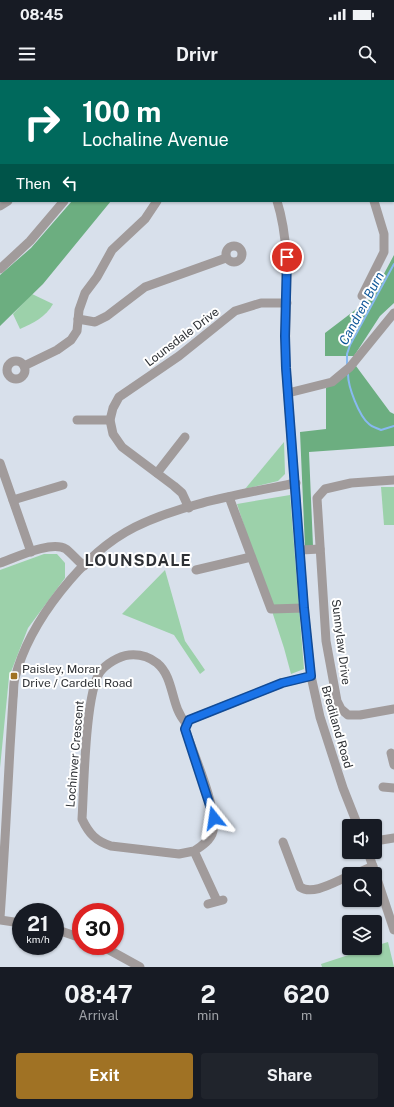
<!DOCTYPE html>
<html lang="en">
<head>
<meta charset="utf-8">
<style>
  body { margin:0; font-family:"Public Sans",sans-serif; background:#20242c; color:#f1f3f6; height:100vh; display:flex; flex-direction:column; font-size:15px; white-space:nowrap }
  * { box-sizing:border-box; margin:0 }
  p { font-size:13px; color:#9ea1a6 }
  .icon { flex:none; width:22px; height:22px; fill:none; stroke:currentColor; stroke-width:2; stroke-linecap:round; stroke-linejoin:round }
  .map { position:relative; height:887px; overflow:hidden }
  .side { display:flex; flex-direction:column; background:#171b24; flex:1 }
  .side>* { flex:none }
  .banner { position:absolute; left:0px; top:0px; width:394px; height:122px; box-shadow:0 1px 3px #0004; background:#00695c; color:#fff; overflow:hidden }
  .controls { position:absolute; left:342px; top:739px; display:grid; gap:8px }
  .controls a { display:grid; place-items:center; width:40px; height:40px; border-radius:4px; background:#171b24; box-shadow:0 1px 3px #0004; font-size:20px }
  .speed { position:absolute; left:12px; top:823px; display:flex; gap:8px; font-size:20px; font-weight:700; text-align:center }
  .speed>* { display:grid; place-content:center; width:52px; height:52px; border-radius:50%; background:#171b24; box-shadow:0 1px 3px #0004; line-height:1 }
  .speed small { font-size:10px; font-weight:400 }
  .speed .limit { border:6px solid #d22; background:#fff; color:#111 }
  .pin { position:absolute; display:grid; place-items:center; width:34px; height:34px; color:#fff; margin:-17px; border:2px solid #fff; border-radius:50%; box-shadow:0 1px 4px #0007 }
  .me { position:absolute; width:44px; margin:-22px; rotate:345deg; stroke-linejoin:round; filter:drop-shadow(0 0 3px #0008) }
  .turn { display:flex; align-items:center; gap:14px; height:84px; padding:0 16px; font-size:18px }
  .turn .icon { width:52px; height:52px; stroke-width:2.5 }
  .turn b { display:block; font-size:28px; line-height:34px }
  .then { display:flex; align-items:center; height:38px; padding:0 16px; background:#0003; gap:8px; font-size:15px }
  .eta { display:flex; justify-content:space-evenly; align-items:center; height:68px; text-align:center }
  .eta b { font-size:24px; font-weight:700; line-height:28px }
  .action { display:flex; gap:8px; margin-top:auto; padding:8px 16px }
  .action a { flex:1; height:46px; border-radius:4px; background:#a07224; color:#fff; font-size:16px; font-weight:700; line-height:46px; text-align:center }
  .action a+a { background:#20242c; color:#f1f3f6 }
  .status { display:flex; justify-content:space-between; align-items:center; height:28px; padding:0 20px; background:#171b24; direction:ltr }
  .status svg { height:11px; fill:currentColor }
  header { display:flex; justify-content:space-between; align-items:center; height:52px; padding:0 16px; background:#171b24; font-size:18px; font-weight:700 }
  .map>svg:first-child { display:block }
</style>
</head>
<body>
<div class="status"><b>08:45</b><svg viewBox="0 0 49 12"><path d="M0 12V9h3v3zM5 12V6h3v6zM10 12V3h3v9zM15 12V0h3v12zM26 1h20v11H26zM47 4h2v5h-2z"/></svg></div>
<header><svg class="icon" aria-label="menu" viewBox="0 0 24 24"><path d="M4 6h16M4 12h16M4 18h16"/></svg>Drivr<svg class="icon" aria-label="search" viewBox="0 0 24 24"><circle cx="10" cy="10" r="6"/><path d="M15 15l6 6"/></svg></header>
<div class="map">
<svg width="394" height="887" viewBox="0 0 394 887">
  <rect width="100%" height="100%" fill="#d8e0eb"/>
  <g fill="#9cd1aa">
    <path d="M 32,214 L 53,224 C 46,237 33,243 20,249 L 13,234 Z"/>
    <polygon points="284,362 285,394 278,401 245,409"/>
    <polygon points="381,407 394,407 394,445 384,445"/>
    <polygon points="290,415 304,589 291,594 284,568 237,424"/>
    <polygon points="44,474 57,474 65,483 65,498 28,548 9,597 0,688 0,490"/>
    <polygon points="165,490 185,561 205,590 200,594 174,555 122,534"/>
    <polygon points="388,862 394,887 322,887 321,884 370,868 375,868 375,866"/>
  </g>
  <g fill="#6cae80">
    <polygon points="72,121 111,121 43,204 0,246 0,195 31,168"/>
    <polygon points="394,175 394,223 380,236 354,276 325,276 325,253 371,218"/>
    <polygon points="356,286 390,332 394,334 394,366 309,372 313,466 305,467 300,352 326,349 326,308"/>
  </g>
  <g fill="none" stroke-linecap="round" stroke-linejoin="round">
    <g stroke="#88b9f1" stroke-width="2">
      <polyline points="347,285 347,274 350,265 394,184"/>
      <path d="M 348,294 C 348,307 359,336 369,344 C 372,347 377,348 381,350 L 394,346"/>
    </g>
    <g stroke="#a19b9b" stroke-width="9">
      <polyline points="74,0 75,1"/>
      <polyline points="245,0 245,1"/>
      <polyline points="134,1 134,0"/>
      <polyline points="183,1 183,0"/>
      <polyline points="393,21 394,21"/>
      <polyline points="0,90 1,90"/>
      <polyline points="0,115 1,117"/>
      <path d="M 277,121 C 294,175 283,232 286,288 L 304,528 L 311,596 L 320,637 L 343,708 L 358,746"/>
      <polyline points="0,126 8,121"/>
      <circle cx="234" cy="174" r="8"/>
      <polyline points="0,189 30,161 64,121"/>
      <polyline points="362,216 384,172 384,154 374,121"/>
      <polyline points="78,239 95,242 107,236 145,207 226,178"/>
      <circle cx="16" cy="290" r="9"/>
      <polyline points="24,286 57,270 71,260 77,251 79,230 85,213 97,197 112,170 145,139 157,121"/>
      <polyline points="288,313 332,302 350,287 394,233"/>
      <polyline points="77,340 110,340"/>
      <polyline points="0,383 31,472"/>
      <polyline points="157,393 185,357"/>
      <polyline points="394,400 351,403 325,409 317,418 326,561 337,621 341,629 348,635 360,635 394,629"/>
      <polyline points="229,417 271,529 304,528"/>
      <polyline points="13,420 63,405"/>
      <polyline points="189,428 182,413 174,406 122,367 113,354 110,340 113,328 119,317 179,276 235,231 261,223 287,223"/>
      <polyline points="301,470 320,469"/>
      <path d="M 0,483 C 15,478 51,460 66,469 C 72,474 78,481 84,486"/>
      <polyline points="196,490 251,477"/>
      <polyline points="186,643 189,640 282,603 311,596"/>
      <polyline points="391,673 394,685"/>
      <polyline points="383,707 394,708"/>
      <polyline points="375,761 394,758"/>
      <path d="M 283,762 L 300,807 C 313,816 336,801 349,796"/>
      <path d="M 194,771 C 202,766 211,760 213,751 C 218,728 193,673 185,649 L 186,643 C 170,626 175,598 157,583 C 148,576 139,574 129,575 C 119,576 106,584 100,592 C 85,614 84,708 82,739 C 89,754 96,761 111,766 L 179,774 L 194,771 L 217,821"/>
      <polyline points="368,772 394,850"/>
      <polyline points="355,794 373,786"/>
      <polyline points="208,824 223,820"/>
      <path d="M 0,838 C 4,781 7,725 10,668 C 11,652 12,636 13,619 C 14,613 13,605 15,598 C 29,542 83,473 135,447 C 184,423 242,414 296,403"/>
      <polyline points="0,840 21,843"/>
      <polyline points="55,849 81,858"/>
      <polyline points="102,866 140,887"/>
    </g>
  </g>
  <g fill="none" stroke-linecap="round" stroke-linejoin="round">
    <g stroke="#114b97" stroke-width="10">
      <polyline id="route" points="214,738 185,649 189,640 282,603 311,596 304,528 286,288 285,256 287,177"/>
    </g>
    <use href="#route" stroke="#1a73e8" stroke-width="7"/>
  </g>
  <rect fill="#a07224" stroke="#fff" stroke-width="1.5" x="10" y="592" width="8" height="8" rx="2"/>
  <g text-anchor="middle" stroke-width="4" stroke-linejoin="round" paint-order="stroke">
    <g font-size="12" fill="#2e3135" stroke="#fff">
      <text transform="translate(182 257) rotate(-37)" y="4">Lounsdale Drive</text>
      <text transform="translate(341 562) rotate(83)" y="4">Sunnylaw Drive</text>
      <text transform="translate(337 647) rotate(74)" y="4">Brediland Road</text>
      <text transform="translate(75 674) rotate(-85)" y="4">Lochinver Crescent</text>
    </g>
    <g font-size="12" fill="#2e3135" stroke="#fff" text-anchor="start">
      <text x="22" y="593">Paisley, Morar<tspan x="22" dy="14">Drive / Cardell Road</tspan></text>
    </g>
    <g font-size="13" font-style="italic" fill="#0e5798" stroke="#fff">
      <text transform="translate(361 228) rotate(-62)" y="5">Candren Burn</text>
    </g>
    <g font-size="16" font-weight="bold" letter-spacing="1" fill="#2e3135" stroke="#fff">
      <text x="138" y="486">LOUNSDALE</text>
    </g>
  </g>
</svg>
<div class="controls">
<a><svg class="icon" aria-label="sound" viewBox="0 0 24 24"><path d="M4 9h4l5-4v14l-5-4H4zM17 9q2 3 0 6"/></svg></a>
<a><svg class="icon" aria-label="search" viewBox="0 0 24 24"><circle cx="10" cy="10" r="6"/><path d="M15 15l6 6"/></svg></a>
<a><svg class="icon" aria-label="layers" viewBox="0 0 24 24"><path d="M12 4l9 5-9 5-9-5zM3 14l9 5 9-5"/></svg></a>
</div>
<div class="speed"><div>21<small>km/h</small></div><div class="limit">30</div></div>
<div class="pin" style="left:287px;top:177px;background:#d93025"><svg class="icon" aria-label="arrive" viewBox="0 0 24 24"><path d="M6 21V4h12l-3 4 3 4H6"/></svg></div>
<svg class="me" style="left:214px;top:738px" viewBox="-20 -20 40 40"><path d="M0-17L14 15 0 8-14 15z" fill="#1a73e8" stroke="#fff" stroke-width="4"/></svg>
<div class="banner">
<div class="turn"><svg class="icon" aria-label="right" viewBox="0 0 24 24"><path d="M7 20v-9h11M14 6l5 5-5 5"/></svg><div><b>100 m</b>Lochaline Avenue</div></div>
<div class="then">Then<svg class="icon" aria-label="left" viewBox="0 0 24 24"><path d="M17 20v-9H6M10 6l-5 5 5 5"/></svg></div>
</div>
</div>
<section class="side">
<div class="eta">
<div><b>08:47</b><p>Arrival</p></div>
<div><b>2</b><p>min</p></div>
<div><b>620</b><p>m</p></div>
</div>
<div class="action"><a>Exit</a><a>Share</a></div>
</section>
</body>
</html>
